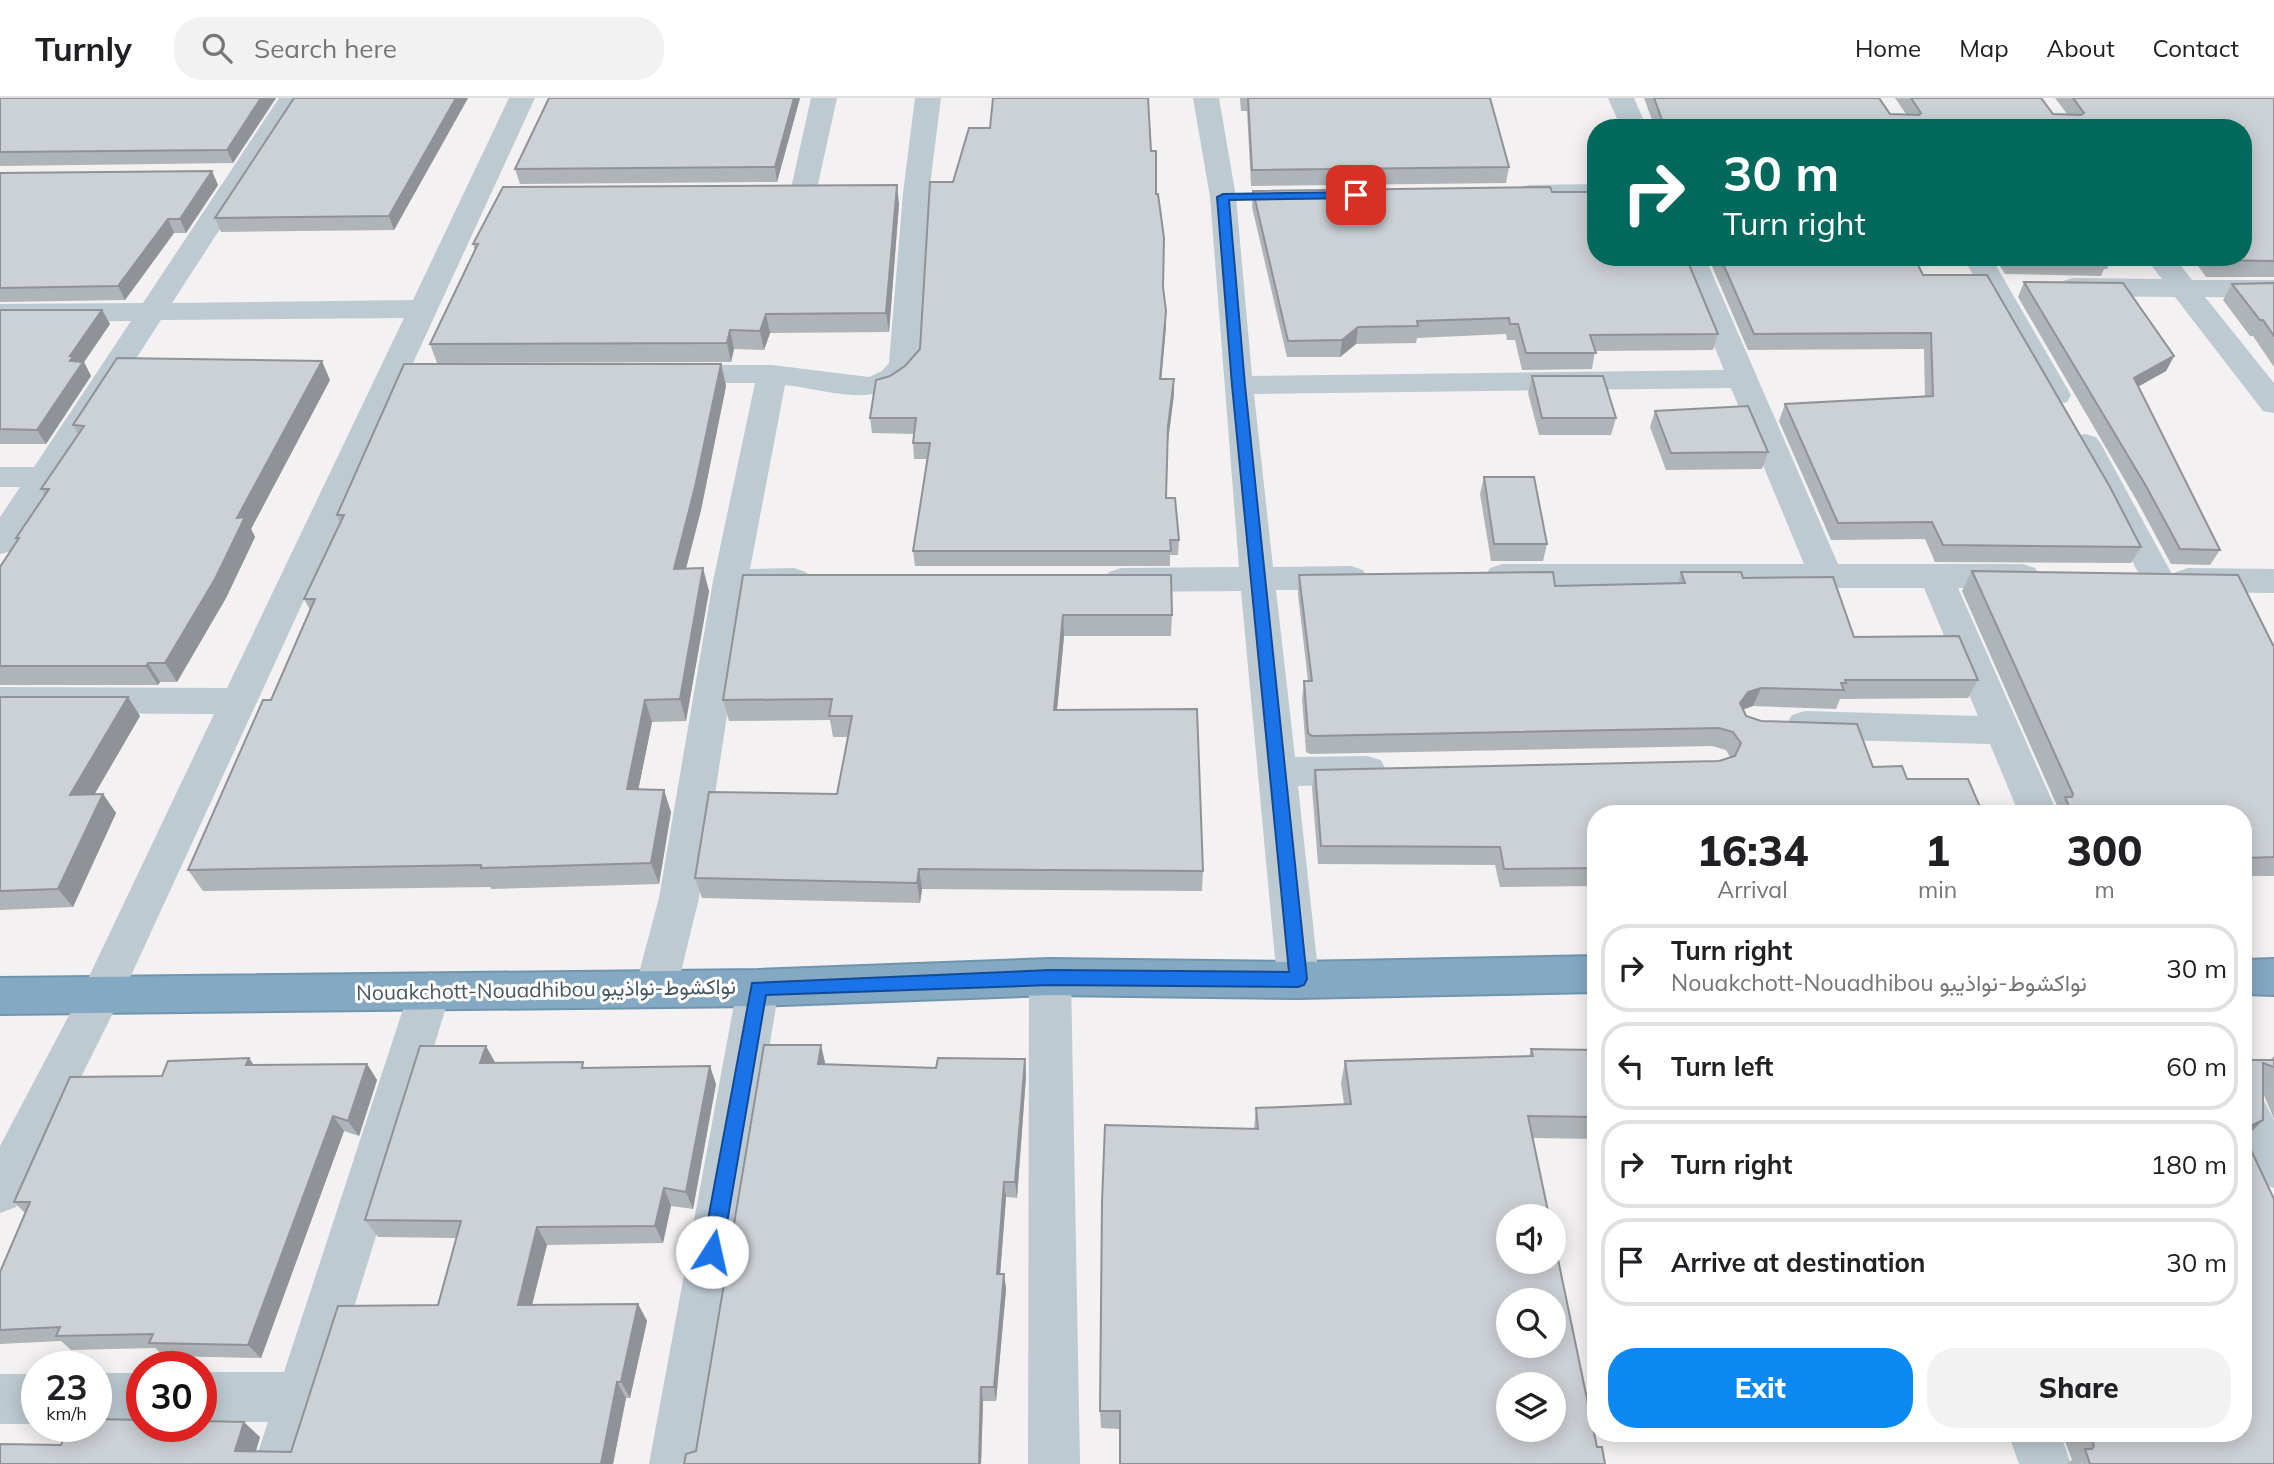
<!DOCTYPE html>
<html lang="en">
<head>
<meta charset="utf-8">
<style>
  body { margin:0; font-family:Mulish,Vazirmatn,sans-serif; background:#f2f2f2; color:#202124; height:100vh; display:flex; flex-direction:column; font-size:26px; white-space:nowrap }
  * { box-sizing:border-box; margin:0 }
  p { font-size:23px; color:#757577 }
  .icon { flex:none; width:38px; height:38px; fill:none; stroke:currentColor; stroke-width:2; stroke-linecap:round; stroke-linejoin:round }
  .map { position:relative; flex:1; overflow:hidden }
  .side { position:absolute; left:1587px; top:707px; width:665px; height:637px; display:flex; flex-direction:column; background:#fff; border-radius:28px; box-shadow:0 4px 18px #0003 }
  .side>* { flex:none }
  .guide { position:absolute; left:1587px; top:21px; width:665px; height:147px; border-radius:28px; box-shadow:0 4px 18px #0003; background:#00695c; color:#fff; overflow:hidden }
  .fabs { position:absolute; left:1496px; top:1106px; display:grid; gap:14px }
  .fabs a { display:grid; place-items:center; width:70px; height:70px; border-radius:50%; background:#fff; box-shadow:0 4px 18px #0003; font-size:35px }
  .speed { position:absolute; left:21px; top:1253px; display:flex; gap:14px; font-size:35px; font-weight:700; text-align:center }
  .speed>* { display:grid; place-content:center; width:91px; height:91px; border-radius:50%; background:#fff; box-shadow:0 4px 18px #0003; line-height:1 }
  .speed small { font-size:18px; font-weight:400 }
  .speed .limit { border:10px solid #d22; background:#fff; color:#111 }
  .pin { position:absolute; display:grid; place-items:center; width:60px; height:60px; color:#fff; margin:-30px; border-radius:14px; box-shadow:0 4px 10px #0006 }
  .me { position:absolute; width:77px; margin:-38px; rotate:10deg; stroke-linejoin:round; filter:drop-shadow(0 0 5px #0008) }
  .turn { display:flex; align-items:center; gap:24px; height:147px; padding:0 21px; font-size:32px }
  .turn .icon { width:91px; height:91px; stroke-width:2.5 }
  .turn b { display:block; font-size:49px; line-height:60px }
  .eta { display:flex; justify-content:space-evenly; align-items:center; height:119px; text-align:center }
  .eta b { font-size:42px; font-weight:800; line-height:49px }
  .cta { display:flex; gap:14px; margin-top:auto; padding:14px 21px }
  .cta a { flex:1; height:80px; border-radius:28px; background:#0c88f2; color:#fff; font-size:28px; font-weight:800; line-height:80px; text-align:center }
  .cta a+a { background:#f2f2f2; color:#202124 }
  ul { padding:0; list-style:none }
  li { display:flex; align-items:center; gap:21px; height:88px; margin:0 14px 10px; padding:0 7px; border:4px solid #e0e0e0; border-radius:28px }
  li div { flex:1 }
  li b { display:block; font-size:26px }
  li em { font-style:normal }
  header { display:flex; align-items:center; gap:42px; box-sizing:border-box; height:98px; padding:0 35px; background:#fff; border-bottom:2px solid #e0e0e0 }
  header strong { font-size:33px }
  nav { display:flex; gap:38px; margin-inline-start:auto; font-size:24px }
  .search { width:490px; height:63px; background:#f2f2f2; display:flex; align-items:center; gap:18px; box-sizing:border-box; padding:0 24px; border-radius:28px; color:#757577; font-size:26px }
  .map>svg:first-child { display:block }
</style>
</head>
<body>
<header>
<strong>Turnly</strong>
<div class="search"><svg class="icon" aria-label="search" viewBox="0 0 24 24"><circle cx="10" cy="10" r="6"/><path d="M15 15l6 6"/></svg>Search here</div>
<nav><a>Home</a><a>Map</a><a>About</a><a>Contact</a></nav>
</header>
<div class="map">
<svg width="2274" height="1366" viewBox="0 0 2274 1366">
  <rect width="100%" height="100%" fill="#f3f1f1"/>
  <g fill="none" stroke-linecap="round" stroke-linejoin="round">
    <g stroke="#7094ae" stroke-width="4">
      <g id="highway">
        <polygon points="1596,858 1596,894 1298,900 1050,897 758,908 0,916 0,880 758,872 1050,861 1298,864"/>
        <polygon points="2274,861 2274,897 2244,896 2244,862"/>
      </g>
    </g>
    <g fill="#bdcad1" fill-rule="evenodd">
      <polygon points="279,0 305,0 172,205 413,202 509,0 535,0 123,895 16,1109 0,1115 0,1048 85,887 214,616 0,615 0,589 227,590 404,220 161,222 12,453 0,456 0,419 20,389 0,389 0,369 34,369 131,223 0,224 0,206 143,205"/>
      <polygon points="811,0 837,0 816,95 813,101 803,103 793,101 790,95"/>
      <path d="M 915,0 L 941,0 L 929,95 L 919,266 C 885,315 836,293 785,287 L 750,471 L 794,470 L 806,474 L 811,482 L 806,490 L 794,494 L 746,494 L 699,800 L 677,890 L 671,903 L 656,908 L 641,903 L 635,890 L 659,800 L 713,483 L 755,285 L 670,285 L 659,282 L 655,276 L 659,270 L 670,267 L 772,267 L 869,279 L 882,273 L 889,265 L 903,95 Z"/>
      <polygon points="1193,0 1219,0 1236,99 1252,278 1724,272 1677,159 1705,159 1838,466 2023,466 2035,470 2040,478 2035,486 2023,490 1958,490 2058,716 2019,716 1990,646 1805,641 1792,637 1786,627 1792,617 1805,613 1978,618 1924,490 1502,490 1490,486 1485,478 1490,470 1502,466 1804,466 1731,290 1254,296 1273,469 1351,468 1363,472 1368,480 1363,488 1351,492 1276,492 1295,659 1367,658 1381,662 1386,672 1381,682 1367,686 1298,688 1319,882 1313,894 1298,900 1283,894 1277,882 1241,493 1121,494 1109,490 1104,482 1109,474 1121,470 1239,469 1210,99"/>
      <polygon points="1608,0 1634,0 1647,30 1621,30"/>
      <polygon points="1596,86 1596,102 1529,103 1519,101 1516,95 1519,89 1529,87"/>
      <polygon points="1963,159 1991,159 2071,297 2067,304 2056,306 2045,304"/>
      <polygon points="2145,159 2174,159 2192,182 2274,182 2274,200 2205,199 2274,285 2274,315 2263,313 2175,199 2073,198 2063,195 2059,189 2063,183 2073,180 2162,181"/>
      <polygon points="2085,336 2096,339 2101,346 2173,478 2176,474 2188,470 2274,471 2274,495 2188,494 2176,490 2173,485 2170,489 2158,493 2146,489 2069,346 2074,339"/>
      <polygon points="1050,861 1065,867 1071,879 1080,1366 1028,1366 1029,879 1035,867"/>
      <polygon points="758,872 773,877 779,890 701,1366 649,1366 737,890 743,877"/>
      <polygon points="430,875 445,880 451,893 306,1366 254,1366 268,1324 201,1324 201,1274 284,1274 409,893 415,880"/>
      <polygon points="2244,989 2260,995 2274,1022 2274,1090 2258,1084 2244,1055"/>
      <rect x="96" y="1275" width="46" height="50"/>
      <rect x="0" y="1276" width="37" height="50"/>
      <polygon points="2008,1335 2060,1335 2071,1366 2019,1366"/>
    </g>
    <use href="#highway" fill="#85a9c3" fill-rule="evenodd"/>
  </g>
  <g fill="#afb4b8">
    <polygon points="0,0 276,0 233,65 0,68"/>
    <polygon points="294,0 468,0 394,132 221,134 215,120"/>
    <polygon points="800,0 777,84 520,86 515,71"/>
    <polygon points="1240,0 1490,0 1509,69 1506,85 1251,88 1247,13 1241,13"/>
    <polygon points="1644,0 1879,0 1890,16 1906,16 1895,0 2041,0 2053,16 2067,16 2055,0 2274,0 2274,179 2206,179 2196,165 2182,165 2177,159 2244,159 2244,30 1655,30"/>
    <polygon points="1151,53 1166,228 1161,281 1174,296 1168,343 1166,400 1179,442 1178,457 1170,457 1170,468 915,468 913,453 927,361 914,361 913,345 914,336 872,335 870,320 890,278 905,268 920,251 953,84"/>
    <polygon points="0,75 218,87 186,135 174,135 125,202 0,204"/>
    <polygon points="1253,93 1552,94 1718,236 1713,252 1595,253 1592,271 1522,272 1515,242 1507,242 1506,236 1417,240 1416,245 1356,246 1340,259 1287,259 1252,109"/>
    <polygon points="899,106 889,234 770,235 764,252 734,251 731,264 437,265 430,246 475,153 473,146"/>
    <polygon points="1708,159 1914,159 1923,177 2141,449 2131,465 1935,464 1925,441 1831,442 1779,323 1785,306 1925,299 1924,251 1748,252"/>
    <polygon points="1994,159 2150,159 2147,166 2109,166 2107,171 2104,171 2101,178 2005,176"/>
    <polygon points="2024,184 2174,258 2166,273 2138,289 2220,452 2210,467 2171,466 2137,403 2018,199"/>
    <polygon points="2274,185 2274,269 2253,238 2250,238 2223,202 2232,186"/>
    <polygon points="0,212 102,212 110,226 84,264 91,278 46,346 0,346"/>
    <polygon points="721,266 726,288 701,412 686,471 709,493 686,623 652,624 638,692 671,714 659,786 491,791 490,789 203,793 188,772 271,602 310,512 304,501 340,425 337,417"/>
    <polygon points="1532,278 1616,320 1611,337 1539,337 1528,295"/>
    <polygon points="330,282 251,431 255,439 226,500 177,584 160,584 158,587 0,587 0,469 17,443 16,440 45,397 41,391 78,336 73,327"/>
    <polygon points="1655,313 1768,354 1762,371 1666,372 1650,329"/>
    <polygon points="1484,379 1547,446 1543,463 1491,463 1480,396"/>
    <polygon points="1972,473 2274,549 2274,778 2244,778 2244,716 2054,716 2058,710 1962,493"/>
    <polygon points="1681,474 1743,480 1854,539 1978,582 1968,600 1840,601 1836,611 1753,608 1743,612 1746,618 1761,623 1857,626 1596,716 1596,788 1500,789 1495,767 1318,766 1312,690 1315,672 1719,663 1730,659 1726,652 1712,648 1310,656 1306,654 1302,601 1304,583 1308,583 1298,496 1299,477 1555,488 1678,485"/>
    <polygon points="743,477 1172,517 1171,538 1064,538 1057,612 1203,773 1202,793 922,791 920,805 702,800 695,780 837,696 848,639 833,639 830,622 729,623 723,602"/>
    <polygon points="0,599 140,618 94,697 103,696 116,715 73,809 0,812"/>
    <polygon points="1531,951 1596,952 1596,1041 1533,1040 1120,1331 1101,1330 1100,1313 1254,1031 1256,1010 1344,1006 1341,985 1345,963 1529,958"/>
    <polygon points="2274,958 2274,1021 2263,995 2245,1040 2274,1366 2067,1366 2072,1362 2062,1335 2244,1335 2244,962 2270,962"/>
    <polygon points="1025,961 1026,978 1017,1100 1006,1099 1000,1176 1004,1176 1006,1191 996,1303 983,1303 981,1366 684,1366 696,1353 825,964 825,966 936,970"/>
    <polygon points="495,965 586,970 716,986 693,1111 671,1108 663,1145 547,1147 532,1207 638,1206 647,1223 630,1300 626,1300 613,1366 61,1347 260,1339 256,1353 291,1354 438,1207 456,1140 378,1139 365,1122"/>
    <polygon points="367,966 377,982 359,1038 344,1033 261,1260 164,1258 155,1250 71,1252 61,1243 0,1246 0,1174 25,1115 14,1104 162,978 254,967"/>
    <polygon points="1856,1335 2014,1335 2007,1341"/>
  </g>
  <g fill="#8f9296">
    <polygon points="261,0 276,0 233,65 227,52"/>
    <polygon points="456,0 468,0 394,132 389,118"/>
    <polygon points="794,0 800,0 777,84 775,69"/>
    <polygon points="212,73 218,87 186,135 180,121"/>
    <polygon points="897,87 899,106 889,234 886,215"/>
    <polygon points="168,121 174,135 125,202 118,188"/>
    <polygon points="102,212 110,226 84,264 91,278 46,346 37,332 70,263 70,258"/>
    <polygon points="1166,213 1166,228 1160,296 1160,281"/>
    <polygon points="766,216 770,235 764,252 760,233"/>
    <polygon points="1358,229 1356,246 1340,259 1342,242"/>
    <polygon points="730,232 734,251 731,264 727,245"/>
    <polygon points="2174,258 2166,273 2126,295 2134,280"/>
    <polygon points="322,263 330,282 251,431 255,439 226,500 177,584 165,565 237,420"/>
    <polygon points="721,266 726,288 701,412 680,493 674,471"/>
    <polygon points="1174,281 1174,296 1168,343 1168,328"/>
    <polygon points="703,470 709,493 686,623 680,601"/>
    <polygon points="1063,517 1064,538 1055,633 1054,612"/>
    <polygon points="148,565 160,584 158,587 146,568"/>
    <polygon points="1761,590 1753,608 1740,612 1740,605 1748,594"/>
    <polygon points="128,599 140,618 83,716 70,697"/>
    <polygon points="645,602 652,624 634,713 627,691"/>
    <polygon points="664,692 671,714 659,786 651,765"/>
    <polygon points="103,696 116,715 73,809 58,791"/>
    <polygon points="919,771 922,791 920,805 917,785"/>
    <polygon points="821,947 825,964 822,982 818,966"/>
    <polygon points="486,948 496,966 480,965"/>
    <polygon points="249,960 260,976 246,967"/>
    <polygon points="1025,961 1026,978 1017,1100 1015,1084"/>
    <polygon points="367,966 377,982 359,1038 348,1023"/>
    <polygon points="710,968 716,986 693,1111 686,1094"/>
    <polygon points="333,1018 344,1033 261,1260 248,1247"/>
    <polygon points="2263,1022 2244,1041 2244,1031"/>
    <polygon points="1004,1084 1006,1099 999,1191 997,1176"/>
    <polygon points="664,1090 671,1108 663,1145 655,1128"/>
    <polygon points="537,1129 547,1147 528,1223 518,1207"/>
    <polygon points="1004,1176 1006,1191 996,1303 994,1289"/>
    <polygon points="638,1206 647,1223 630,1300 621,1284"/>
    <polygon points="617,1284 626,1300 613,1366 601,1366"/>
    <polygon points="981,1289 983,1303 981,1366 979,1366"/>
    <polygon points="244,1324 260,1339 252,1366 235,1353"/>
  </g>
  <g fill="#ccd1d6" stroke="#8f9296" stroke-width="2" fill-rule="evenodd">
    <polygon points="0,0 261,0 227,52 0,54"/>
    <polygon points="294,0 456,0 389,118 215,120"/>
    <polygon points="549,0 794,0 775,69 515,71"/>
    <polygon points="993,0 1148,0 1151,53 1156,53 1156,96 1158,96 1164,140 1163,189 1166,213 1160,281 1174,281 1168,328 1166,400 1175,400 1179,442 1170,442 1171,453 913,453 930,345 913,345 916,320 870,320 876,282 890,278 905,268 920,251 930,84 953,84 969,30 990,30"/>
    <polygon points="1248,0 1490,0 1509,69 1252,72"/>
    <polygon points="1654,0 1879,0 1890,16 1919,17 1921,15 1911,0 2041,0 2053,16 2081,17 2084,15 2073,0 2274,0 2274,163 2215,162 2212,159 2244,159 2244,30 1665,30"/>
    <polygon points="212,73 180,121 168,121 118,188 0,190 0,75"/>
    <polygon points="897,87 886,215 766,216 760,233 730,232 727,245 430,246 478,146 473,146 503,89"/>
    <polygon points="1550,89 1552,94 1596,94 1596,159 1686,159 1718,236 1590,237 1596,255 1526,255 1518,226 1510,226 1509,220 1417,223 1418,228 1358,229 1342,242 1288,243 1253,93"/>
    <polygon points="1720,159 1914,159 1923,177 1987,177 2110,389 2141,449 1943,447 1932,424 1838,425 1785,306 1933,298 1931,235 1754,236"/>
    <polygon points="2011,159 2107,159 2109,161 2012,160"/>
    <polygon points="2024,184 2123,185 2174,258 2134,280 2220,452 2180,451 2146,388"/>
    <polygon points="2274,185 2274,238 2263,222 2260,222 2232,186"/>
    <polygon points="0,212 102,212 70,258 73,258 70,263 83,264 37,332 0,331"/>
    <polygon points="117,260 322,263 237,420 245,419 215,481 165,565 148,565 146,568 0,568 0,469 19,440 16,440 49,391 41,391 84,328 73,327"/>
    <polygon points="404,266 721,266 695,389 674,471 703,470 680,601 645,602 627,691 664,692 651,765 481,770 481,767 188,772 263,602 271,602 315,501 304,501 344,417 337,417"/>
    <polygon points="1532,278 1603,278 1616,320 1542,320"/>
    <polygon points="1748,308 1768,354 1671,355 1655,313"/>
    <polygon points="1484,379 1534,379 1547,446 1494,446"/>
    <polygon points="1972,473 2238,477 2274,549 2274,759 2244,760 2244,716 2072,716 2065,699 2072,699 2073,696"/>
    <polygon points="1553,474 1555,488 1685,485 1681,474 1741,474 1743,480 1833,479 1854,539 1959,538 1978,582 1845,582 1846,585 1841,585 1844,592 1761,590 1748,594 1740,605 1746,618 1761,623 1857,626 1873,669 1902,668 1907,681 1968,681 1983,716 1596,716 1596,770 1504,771 1500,749 1321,748 1315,672 1719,663 1735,658 1741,645 1733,634 1719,630 1312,638 1308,635 1304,583 1312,583 1299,477"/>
    <polygon points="743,477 1171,477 1172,517 1063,517 1054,612 1197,611 1203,773 919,771 917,785 695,780 709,694 837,696 852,618 829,618 832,601 723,602"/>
    <polygon points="0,599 128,599 70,697 103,696 58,791 0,793"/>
    <polygon points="764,947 821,947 818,966 936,970 938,960 1025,961 1015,1084 1004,1084 997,1176 1004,1176 994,1289 981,1289 979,1366 684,1366 686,1356 696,1353"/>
    <polygon points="420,948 486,948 480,965 583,964 582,970 710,968 686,1094 664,1090 655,1128 537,1129 518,1207 638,1206 621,1284 617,1284 601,1366 0,1366 0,1346 61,1347 69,1328 96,1328 96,1321 142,1322 142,1328 201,1328 201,1323 244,1324 235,1353 291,1354 338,1208 438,1207 461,1123 365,1122"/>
    <path d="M 1531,951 L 1596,952 L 1596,1019 L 1528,1018 L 1549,1118 L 1508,1118 L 1508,1164 L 1554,1164 L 1554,1142 L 1597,1349 L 1602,1349 L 1605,1366 L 1120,1366 L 1120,1313 L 1100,1313 L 1102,1104 L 1105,1027 L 1258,1031 L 1256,1010 L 1351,1006 L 1345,963 L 1533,958 ZM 1508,1202 L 1554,1202 L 1554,1248 L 1508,1248 ZM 1508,1286 L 1554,1286 L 1554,1332 L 1508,1332 Z"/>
    <polygon points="249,960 246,967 367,966 348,1023 333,1018 248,1247 149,1245 153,1236 56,1238 60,1229 0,1232 0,1174 30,1104 14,1104 70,979 162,978 168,963"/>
    <polygon points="2244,962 2274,962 2274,969 2263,965 2263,1022 2244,1031"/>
    <polygon points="2244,1037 2274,1101 2274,1366 2090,1366 2085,1351 2092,1351 2094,1348 2089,1335 2244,1335"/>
  </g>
  <polygon fill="#1a73e8" stroke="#114b97" stroke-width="2" points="1356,94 1360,95 1360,100 1229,102 1245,287 1307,881 1304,887 1298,889 1050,887 766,897 722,1154 719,1161 712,1164 705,1161 702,1154 752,885 1050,872 1289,874 1232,287 1217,99 1223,96"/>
  <g text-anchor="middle" stroke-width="6" stroke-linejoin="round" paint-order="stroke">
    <g font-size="21" fill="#475760" stroke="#fff">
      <text transform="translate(546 892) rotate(-1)" y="7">Nouakchott-Nouadhibou نواكشوط-نواذيبو</text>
    </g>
  </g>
</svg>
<div class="fabs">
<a><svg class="icon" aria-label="sound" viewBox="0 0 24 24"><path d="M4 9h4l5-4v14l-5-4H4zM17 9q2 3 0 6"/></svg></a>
<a><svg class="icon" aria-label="search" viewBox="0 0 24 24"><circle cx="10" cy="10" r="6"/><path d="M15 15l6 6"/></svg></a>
<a><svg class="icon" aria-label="layers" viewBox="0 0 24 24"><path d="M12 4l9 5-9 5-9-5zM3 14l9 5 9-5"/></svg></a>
</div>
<div class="speed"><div>23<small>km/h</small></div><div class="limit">30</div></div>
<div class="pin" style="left:1356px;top:97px;background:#d93025"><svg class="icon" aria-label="arrive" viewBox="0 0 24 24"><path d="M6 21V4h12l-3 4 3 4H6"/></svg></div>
<svg class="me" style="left:712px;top:1154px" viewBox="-20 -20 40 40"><circle r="19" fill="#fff"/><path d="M0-13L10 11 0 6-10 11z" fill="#1a73e8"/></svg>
<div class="guide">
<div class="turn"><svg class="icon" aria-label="right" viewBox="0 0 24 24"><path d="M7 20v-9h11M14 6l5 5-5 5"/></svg><div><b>30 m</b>Turn right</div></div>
</div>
<section class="side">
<div class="eta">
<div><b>16:34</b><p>Arrival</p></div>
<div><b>1</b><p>min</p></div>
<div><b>300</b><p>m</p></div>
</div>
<ul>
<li><svg class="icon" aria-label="right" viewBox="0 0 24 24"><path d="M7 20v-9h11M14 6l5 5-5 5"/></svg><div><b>Turn right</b><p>Nouakchott-Nouadhibou نواكشوط-نواذيبو</p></div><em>30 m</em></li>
<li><svg class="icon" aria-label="left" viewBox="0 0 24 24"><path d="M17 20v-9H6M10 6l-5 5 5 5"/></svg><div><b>Turn left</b></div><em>60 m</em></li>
<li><svg class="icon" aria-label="right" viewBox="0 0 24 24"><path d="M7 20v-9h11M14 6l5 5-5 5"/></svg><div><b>Turn right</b></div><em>180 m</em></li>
<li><svg class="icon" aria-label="arrive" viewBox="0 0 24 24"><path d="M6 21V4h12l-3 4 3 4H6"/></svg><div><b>Arrive at destination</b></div><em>30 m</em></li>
</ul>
<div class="cta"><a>Exit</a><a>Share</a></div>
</section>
</div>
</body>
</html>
